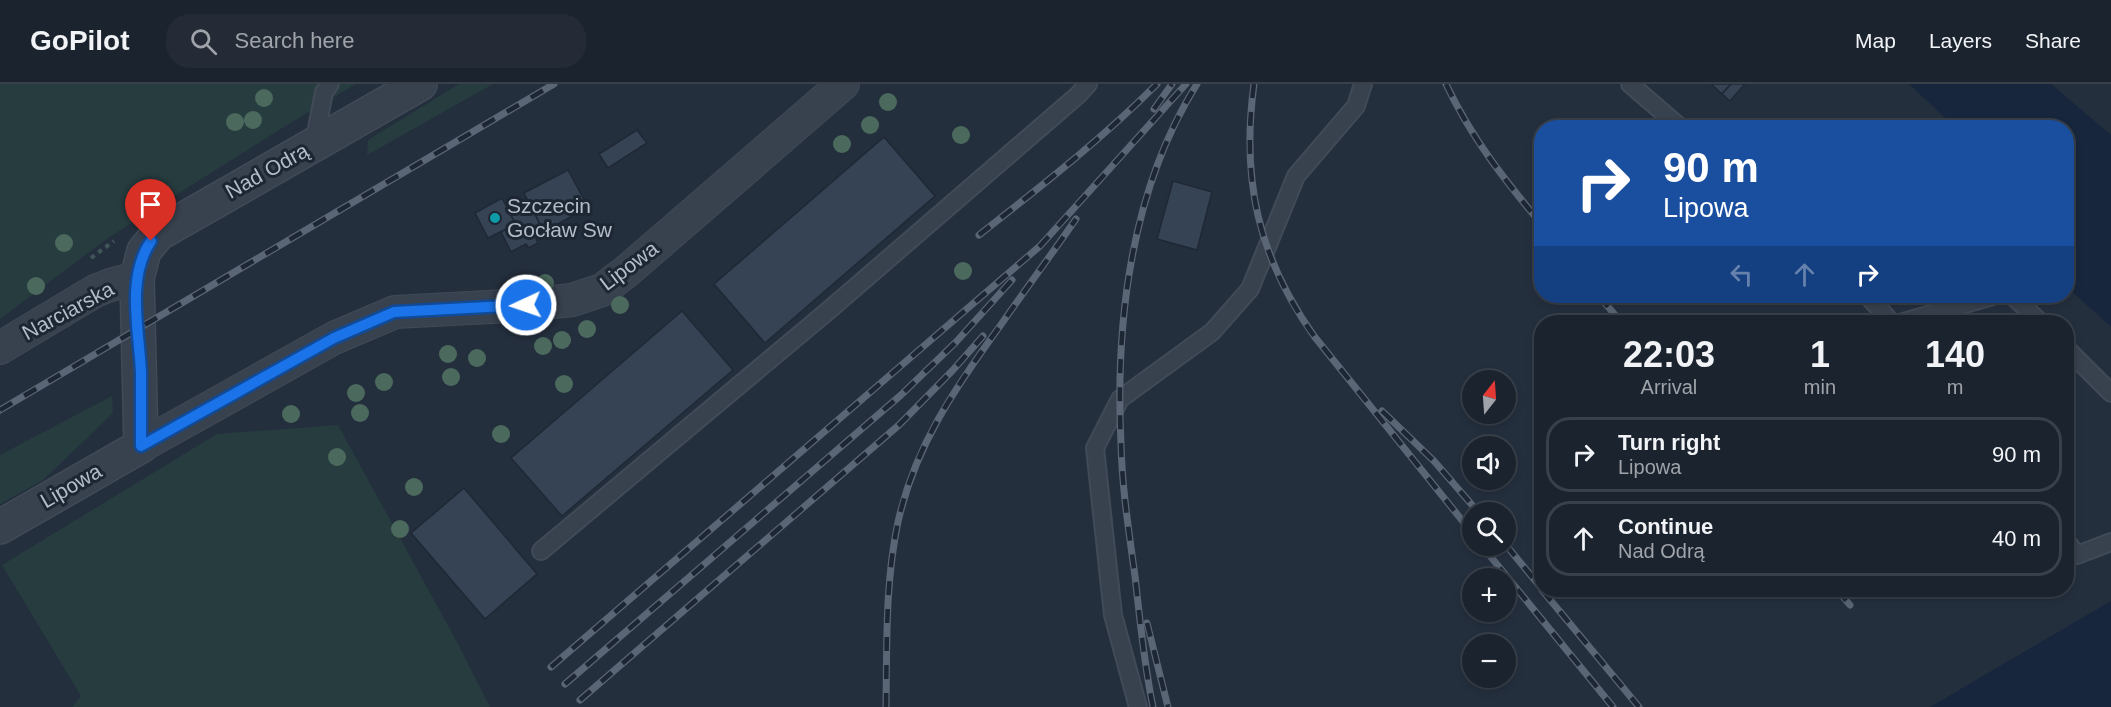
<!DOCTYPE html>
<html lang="en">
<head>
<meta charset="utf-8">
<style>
  body { margin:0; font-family:Helvetica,sans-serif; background:#242b36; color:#f1f3f6; height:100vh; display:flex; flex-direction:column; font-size:22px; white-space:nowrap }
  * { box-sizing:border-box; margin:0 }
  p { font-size:20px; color:#a0a4aa }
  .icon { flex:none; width:33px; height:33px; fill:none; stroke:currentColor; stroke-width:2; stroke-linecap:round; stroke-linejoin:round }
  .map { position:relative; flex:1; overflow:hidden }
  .panel { position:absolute; left:1534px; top:231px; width:540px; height:282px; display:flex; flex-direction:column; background:#1b232e; border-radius:24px; box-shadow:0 3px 9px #0003,0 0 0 2px #39404a }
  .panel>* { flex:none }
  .hud { position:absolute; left:1534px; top:36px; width:540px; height:183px; border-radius:24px; box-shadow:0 3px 9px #0003,0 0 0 2px #39404a; background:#1a4fa0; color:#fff; overflow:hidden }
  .needle { width:39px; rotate:17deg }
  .controls { position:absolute; left:1462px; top:286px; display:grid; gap:12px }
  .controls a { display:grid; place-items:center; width:54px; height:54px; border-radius:50%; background:#1b232e; box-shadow:0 3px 9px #0003,0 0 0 2px #39404a; font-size:30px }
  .pin { position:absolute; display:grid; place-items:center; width:51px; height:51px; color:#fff; margin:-62px -26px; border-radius:50% 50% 50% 0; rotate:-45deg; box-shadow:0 0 6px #0007 }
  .pin .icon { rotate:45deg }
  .me { position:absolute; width:66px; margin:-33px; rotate:267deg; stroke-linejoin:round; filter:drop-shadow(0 0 4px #0008) }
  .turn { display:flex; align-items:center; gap:21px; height:126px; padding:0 30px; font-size:27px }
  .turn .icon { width:78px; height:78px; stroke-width:2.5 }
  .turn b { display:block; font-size:42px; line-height:51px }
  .lanes { display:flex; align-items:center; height:57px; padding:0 30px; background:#0003; justify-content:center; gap:30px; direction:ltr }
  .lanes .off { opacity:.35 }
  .eta { display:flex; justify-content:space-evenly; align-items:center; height:102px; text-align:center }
  .eta b { font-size:36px; font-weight:600; line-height:42px }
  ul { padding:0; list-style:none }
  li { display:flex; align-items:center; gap:18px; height:75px; margin:0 12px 9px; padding:0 18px; border:3px solid #39404a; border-radius:24px }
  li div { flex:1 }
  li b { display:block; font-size:22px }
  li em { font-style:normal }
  header { display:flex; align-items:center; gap:36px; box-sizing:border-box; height:84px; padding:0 30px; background:#1b232e; border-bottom:2px solid #39404a }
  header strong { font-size:28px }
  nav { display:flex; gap:33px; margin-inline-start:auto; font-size:21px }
  .search { width:420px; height:54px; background:#242b36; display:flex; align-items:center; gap:15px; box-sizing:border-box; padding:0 21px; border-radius:24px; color:#a0a4aa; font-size:22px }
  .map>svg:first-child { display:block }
</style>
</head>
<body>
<header>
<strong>GoPilot</strong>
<div class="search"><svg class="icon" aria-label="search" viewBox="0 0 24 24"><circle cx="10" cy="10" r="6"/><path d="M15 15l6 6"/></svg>Search here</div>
<nav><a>Map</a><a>Layers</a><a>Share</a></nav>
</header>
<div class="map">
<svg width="2111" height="623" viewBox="0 0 2111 623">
  <rect width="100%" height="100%" fill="#242f3e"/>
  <g fill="#263c3f">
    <polygon points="0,0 356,0 287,41 108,154 0,235"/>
    <polygon points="459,0 493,0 367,71 368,56"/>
    <polygon points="112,312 113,329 43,396 0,420 0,371"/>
    <polygon points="338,341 457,558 490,623 72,623 81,612 2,481 217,350"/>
  </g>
  <g fill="#17263c">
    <polygon points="1909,0 2051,0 2111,51 2111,243 2067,203 2067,44 1955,43"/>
    <polygon points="2111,517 2111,623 1930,623"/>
  </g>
  <g fill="#364354" stroke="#1f2835" stroke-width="1.5">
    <polygon points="1711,0 1731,0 1722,10"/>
    <polygon points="1731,0 1745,0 1730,17 1722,10"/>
    <polygon points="637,46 647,59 608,84 599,70"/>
    <polygon points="884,53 935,112 765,259 714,200"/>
    <polygon points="568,86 588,123 544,148 524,109"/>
    <polygon points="1173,97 1212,108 1197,166 1157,155"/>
    <polygon points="502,114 516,140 488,154 475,129"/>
    <polygon points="527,115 544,148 545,147 546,150 536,155 538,159 529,164 526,160 511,168 501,148 516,140 507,125"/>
    <polygon points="682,227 733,286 562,432 511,374"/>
    <polygon points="464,404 537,490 485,535 411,449"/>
  </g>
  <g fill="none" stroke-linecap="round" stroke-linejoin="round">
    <g stroke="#414a57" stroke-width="20">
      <g id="service">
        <polyline points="1630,0 1681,44"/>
        <polyline points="314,60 324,8 330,0"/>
        <polyline points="1868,212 1891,238"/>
        <polyline points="2013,212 2040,238"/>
        <polyline points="1903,238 1993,212"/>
        <polyline points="2067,265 2111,309"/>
        <polyline points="2067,458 2077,471 2111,458"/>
        <polyline points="541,467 829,226 1078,11 1088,0"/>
        <polyline points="1138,623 1113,531 1095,364 1120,315 1212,248 1250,205 1296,92 1356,22 1363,0"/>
      </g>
    </g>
    <g stroke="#414a57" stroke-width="34">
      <g id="minor">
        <polyline points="0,264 95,207 110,201 137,194"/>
        <polyline points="141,362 334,254 395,228 526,221 572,216 602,206 627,187 843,0"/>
      </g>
    </g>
    <g stroke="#414a57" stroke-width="36">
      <polyline id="tertiary" points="0,443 141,362 137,194 144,167 158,150 420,0"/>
    </g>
    <polyline stroke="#3f5557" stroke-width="4" stroke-dasharray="4.5 4.5" stroke-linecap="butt" points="91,174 114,157"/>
    <use href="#service" stroke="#38414e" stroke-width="16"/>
    <use href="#minor" stroke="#38414e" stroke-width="32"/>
    <use href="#tertiary" stroke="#38414e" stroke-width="33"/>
    <g stroke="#5a6575" stroke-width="7">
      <g id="rail">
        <path d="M 1254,0 C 1241,95 1258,173 1314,252 L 1473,450"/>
        <path d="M 1446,0 C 1472,55 1504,95 1542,141"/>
        <polyline points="1154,25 1172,0"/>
        <path d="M 979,151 C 1040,103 1102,55 1157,0"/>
        <polyline points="1599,212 1621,238"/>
        <polyline points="0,326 554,0"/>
        <polyline points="1382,327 1434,377 1479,429"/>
        <polyline points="1506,461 1542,505"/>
        <polyline points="1482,462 1613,623"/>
        <polyline points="1542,506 1639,623"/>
        <polyline points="1837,506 1850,521"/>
        <polyline points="1147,539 1168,623"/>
        <polyline points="551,583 1040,162 1186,0"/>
        <polyline points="565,600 901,311 956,258 1012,196"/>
        <polyline points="580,616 899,341 953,286 983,252"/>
        <path d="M 886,623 C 887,561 885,499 898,438 C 915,362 955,304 1000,242 C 1025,206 1051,171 1076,135"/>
        <path d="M 1153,623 C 1144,580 1140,536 1135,492 C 1129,448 1122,404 1121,360 C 1115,238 1131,105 1197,0"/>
      </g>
    </g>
    <use href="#rail" stroke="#1d2633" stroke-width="4.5" stroke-dasharray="14" stroke-linecap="butt"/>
  </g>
  <g fill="#4b6a5d">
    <circle cx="264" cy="14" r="9"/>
    <circle cx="888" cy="18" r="9"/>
    <circle cx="253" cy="36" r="9"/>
    <circle cx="235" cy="38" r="9"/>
    <circle cx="870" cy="41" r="9"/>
    <circle cx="961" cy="51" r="9"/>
    <circle cx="842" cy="60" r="9"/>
    <circle cx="64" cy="159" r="9"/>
    <circle cx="963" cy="187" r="9"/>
    <circle cx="545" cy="199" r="9"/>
    <circle cx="36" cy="202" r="9"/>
    <circle cx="620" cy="221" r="9"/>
    <circle cx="587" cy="245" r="9"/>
    <circle cx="562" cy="256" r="9"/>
    <circle cx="543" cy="262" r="9"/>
    <circle cx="448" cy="270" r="9"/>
    <circle cx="477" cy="274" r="9"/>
    <circle cx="451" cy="293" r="9"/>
    <circle cx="384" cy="298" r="9"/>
    <circle cx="564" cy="300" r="9"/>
    <circle cx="356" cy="309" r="9"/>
    <circle cx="360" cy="329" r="9"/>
    <circle cx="291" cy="330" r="9"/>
    <circle cx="501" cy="350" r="9"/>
    <circle cx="337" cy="373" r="9"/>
    <circle cx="414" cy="403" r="9"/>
    <circle cx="400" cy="445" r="9"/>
  </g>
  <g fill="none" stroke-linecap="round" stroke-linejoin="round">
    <g stroke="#114b97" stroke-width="15">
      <path id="route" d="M 151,157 C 126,194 139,246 141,288 C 141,313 141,337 141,362 L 334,254 L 394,228 L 526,221"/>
    </g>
    <use href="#route" stroke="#1a73e8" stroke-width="10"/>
  </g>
  <circle fill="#0f9aa8" stroke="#1d2633" stroke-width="2" cx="495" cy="134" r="6"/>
  <g text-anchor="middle" stroke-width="6" stroke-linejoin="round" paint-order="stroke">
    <g font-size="21" fill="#b4bcc9" stroke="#1d2633">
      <text transform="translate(267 87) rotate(-29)" y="7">Nad Odrą</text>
      <text transform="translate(629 182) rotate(-37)" y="7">Lipowa</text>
      <text transform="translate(68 227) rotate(-28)" y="7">Narciarska</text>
      <text transform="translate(71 402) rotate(-30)" y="7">Lipowa</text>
    </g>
    <g font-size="21" fill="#b4bcc9" stroke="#1d2633" text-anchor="start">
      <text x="507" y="129">Szczecin<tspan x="507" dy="24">Gocław Sw</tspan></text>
    </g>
  </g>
</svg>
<div class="controls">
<a><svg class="needle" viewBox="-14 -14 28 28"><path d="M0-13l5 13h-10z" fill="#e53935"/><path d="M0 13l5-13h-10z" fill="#a0a4aa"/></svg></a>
<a><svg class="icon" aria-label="sound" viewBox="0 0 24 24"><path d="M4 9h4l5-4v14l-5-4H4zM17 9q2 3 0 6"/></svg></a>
<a><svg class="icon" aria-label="search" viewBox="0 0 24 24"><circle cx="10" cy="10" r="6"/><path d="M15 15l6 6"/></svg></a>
<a>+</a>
<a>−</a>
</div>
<div class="pin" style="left:151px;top:157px;background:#d93025"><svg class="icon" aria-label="arrive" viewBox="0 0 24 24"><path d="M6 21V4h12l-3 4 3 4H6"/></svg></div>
<svg class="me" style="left:526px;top:221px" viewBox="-20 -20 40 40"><circle r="17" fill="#1a73e8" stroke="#fff" stroke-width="3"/><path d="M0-11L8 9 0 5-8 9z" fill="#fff"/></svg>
<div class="hud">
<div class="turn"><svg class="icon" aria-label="right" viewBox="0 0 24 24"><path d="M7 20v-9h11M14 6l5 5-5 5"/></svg><div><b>90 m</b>Lipowa</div></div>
<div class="lanes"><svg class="icon off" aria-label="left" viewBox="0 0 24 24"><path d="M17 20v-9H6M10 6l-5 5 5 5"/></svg><svg class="icon off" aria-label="ahead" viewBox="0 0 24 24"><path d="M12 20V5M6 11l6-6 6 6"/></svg><svg class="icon" aria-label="right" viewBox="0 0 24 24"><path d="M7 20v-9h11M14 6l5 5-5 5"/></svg></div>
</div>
<section class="panel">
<div class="eta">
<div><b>22:03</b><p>Arrival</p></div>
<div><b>1</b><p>min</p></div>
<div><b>140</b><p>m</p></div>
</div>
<ul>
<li><svg class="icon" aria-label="right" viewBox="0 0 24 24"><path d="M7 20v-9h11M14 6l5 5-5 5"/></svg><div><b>Turn right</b><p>Lipowa</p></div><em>90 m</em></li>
<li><svg class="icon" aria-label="ahead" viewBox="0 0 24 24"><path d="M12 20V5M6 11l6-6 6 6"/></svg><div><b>Continue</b><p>Nad Odrą</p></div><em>40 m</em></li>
</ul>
</section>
</div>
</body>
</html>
